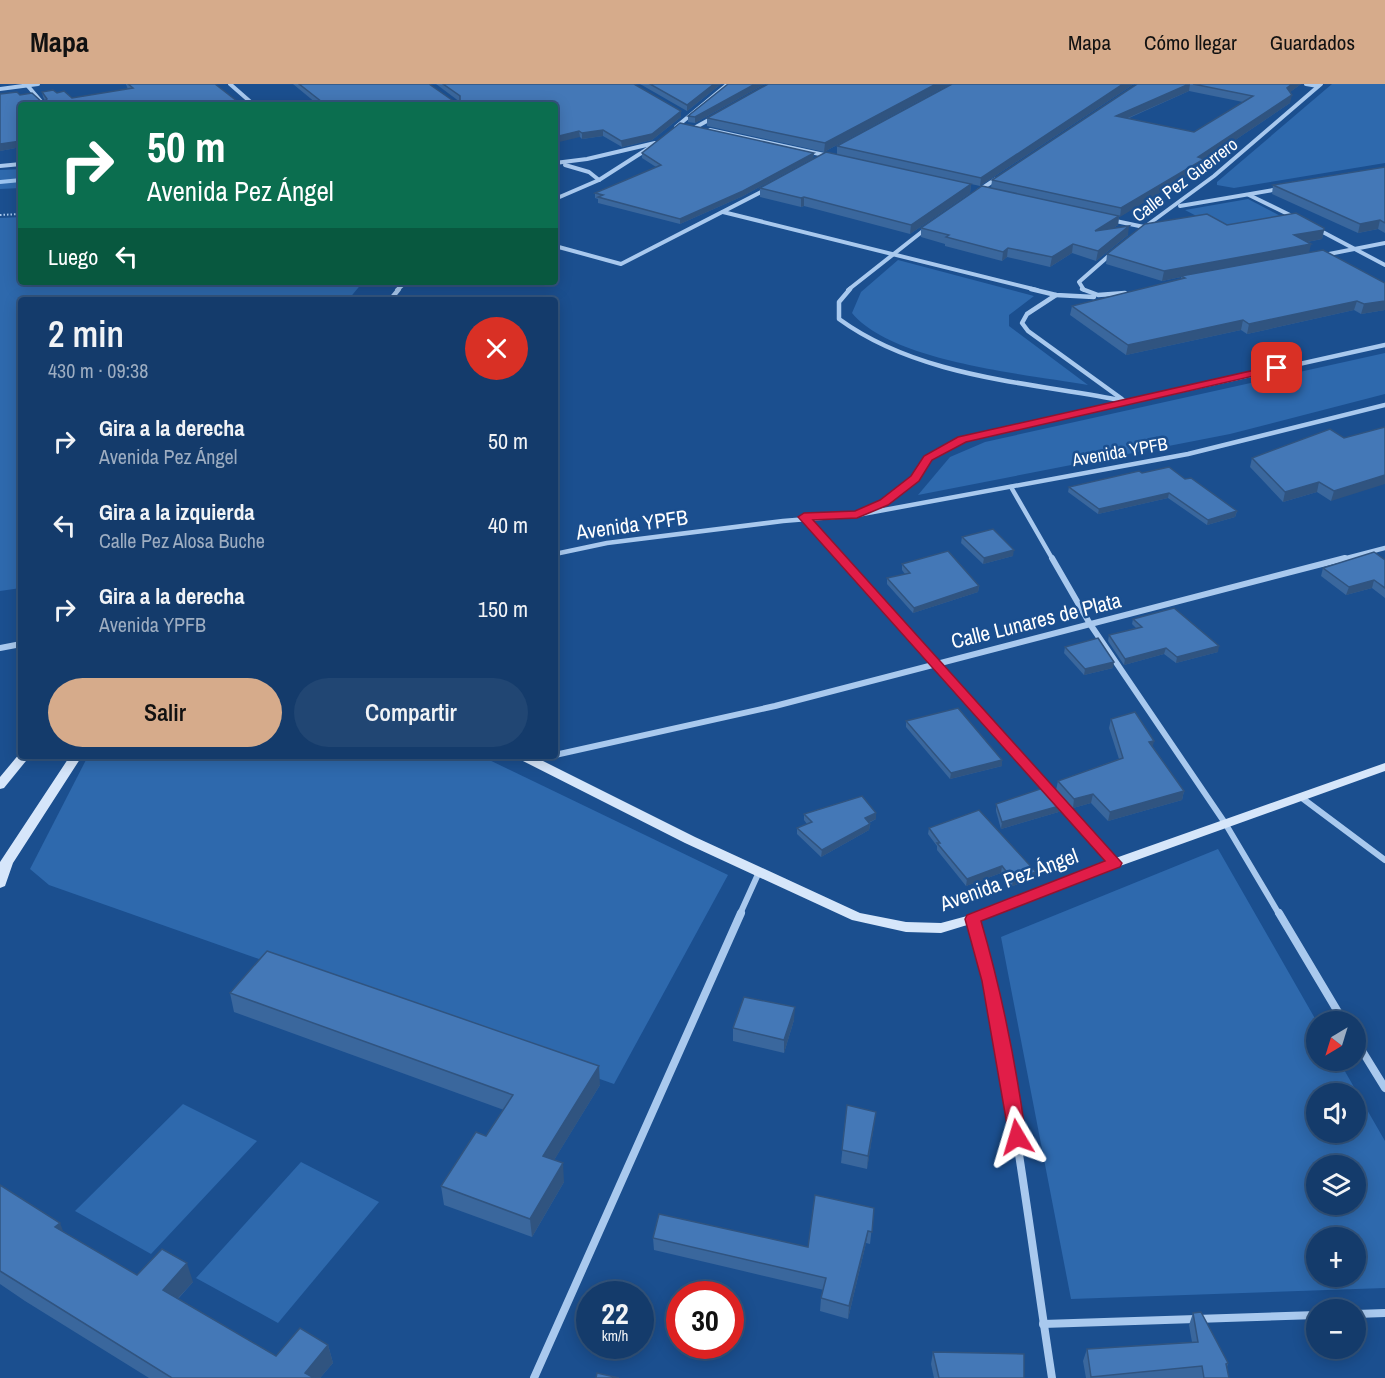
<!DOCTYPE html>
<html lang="es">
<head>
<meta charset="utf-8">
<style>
  body { margin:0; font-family:"Archivo Narrow",sans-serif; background:#214673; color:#f1f3f6; height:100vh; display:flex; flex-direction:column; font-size:22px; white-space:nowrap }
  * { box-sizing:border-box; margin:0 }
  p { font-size:20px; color:#9dadc1 }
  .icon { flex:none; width:33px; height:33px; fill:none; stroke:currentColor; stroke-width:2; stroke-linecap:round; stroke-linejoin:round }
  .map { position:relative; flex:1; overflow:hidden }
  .details { position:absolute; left:18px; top:213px; width:540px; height:462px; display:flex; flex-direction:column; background:#143b6b; border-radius:6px; box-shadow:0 3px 15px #0003,0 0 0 2px #33557e }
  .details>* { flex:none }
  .banner { position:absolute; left:18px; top:18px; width:540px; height:183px; border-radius:6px; box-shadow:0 3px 15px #0003,0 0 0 2px #33557e; background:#0b6e4f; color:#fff; overflow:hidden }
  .needle { width:39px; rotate:218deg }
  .controls { position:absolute; left:1306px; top:927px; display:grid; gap:12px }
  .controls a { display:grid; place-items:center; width:60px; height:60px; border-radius:50%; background:#143b6b; box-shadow:0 3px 15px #0003,0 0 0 2px #33557e; font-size:30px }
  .speed { position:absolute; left:576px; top:1197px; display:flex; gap:12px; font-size:30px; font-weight:700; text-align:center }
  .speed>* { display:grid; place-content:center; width:78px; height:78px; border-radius:50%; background:#143b6b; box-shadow:0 3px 15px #0003,0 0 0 2px #33557e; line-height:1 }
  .speed small { font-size:15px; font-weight:400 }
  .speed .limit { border:9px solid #d22; background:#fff; color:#111 }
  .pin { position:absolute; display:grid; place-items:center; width:51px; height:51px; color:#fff; margin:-26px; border-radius:12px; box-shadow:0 3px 9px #0006 }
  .me { position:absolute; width:66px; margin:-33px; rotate:353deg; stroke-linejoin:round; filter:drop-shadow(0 0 4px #0008) }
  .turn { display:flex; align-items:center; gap:21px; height:126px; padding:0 30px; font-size:27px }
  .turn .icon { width:78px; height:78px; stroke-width:2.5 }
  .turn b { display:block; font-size:42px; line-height:51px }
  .then { display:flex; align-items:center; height:57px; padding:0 30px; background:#0003; gap:12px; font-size:22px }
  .round { display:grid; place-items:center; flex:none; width:63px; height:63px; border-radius:32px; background:#214673 }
  .overview { display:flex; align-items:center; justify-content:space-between; height:102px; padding:0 30px }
  h1 { font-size:36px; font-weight:600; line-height:45px }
  .primary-button { display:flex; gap:12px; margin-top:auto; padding:12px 30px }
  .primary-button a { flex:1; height:69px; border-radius:36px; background:#d6ab8b; color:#111; font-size:24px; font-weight:600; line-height:69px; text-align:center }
  .primary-button a+a { background:#214673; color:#f1f3f6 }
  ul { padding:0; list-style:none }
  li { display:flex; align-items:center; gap:18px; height:84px; padding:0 30px }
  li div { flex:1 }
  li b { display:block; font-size:22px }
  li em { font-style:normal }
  header { display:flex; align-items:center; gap:36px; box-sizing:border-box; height:84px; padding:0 30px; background:#d6ab8b; color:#111 }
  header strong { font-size:28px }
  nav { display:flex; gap:33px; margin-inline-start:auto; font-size:21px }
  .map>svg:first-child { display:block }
</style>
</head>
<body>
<header>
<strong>Mapa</strong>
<nav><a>Mapa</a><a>Cómo llegar</a><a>Guardados</a></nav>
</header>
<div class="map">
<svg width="1385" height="1294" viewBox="0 0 1385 1294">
  <rect width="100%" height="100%" fill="#1b4f8f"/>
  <g fill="#2e69ad" fill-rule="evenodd">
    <polygon points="1332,0 1385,0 1385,79 1234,104 1217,101 1217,98"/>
    <polygon points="21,85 21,104 0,105 0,86"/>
    <polygon points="1248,115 1292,138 1229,149 1185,126"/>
    <polygon points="21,133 21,198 363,198 348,216 21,216 21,504 0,507 0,134"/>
    <path d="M 898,176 L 1034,212 L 1009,231 L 1009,242 L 1088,301 C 1026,290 892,278 852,229 L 861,208 Z"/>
    <polygon points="1385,269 1385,310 1230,350 918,411 950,373 985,358"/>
    <polygon points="88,672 481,672 728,791 614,1000 49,801 30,785"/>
    <path d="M 1218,765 L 1317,938 L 1317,976 L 1339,977 L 1385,1057 L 1385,1204 L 1071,1215 L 1001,853 ZM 1317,1010 L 1356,1010 L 1356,1048 L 1317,1048 ZM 1317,1082 L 1356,1082 L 1356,1120 L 1317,1120 ZM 1317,1154 L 1356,1154 L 1356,1192 L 1317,1192 Z"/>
    <polygon points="183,1020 257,1057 151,1170 75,1127"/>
    <polygon points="301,1078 379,1118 278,1239 196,1194"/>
  </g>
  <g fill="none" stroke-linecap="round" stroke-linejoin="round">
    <polygon fill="#9cc4f0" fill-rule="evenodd" points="21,94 21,98 0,100 0,96"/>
    <polyline stroke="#a9c9ee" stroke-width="2" stroke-dasharray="1.5 2" stroke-linecap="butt" points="0,131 21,130"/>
    <g stroke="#a9c9ee" stroke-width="4">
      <polyline points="230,0 254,21"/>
      <polyline points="1306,0 1318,2"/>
      <polyline points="27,1 44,21"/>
      <polyline points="0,5 38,0"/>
      <polyline points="676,43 728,0"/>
      <polyline points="696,43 714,33"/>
      <polyline points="710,46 829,72"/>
      <polyline points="555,79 587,75 655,59"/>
      <polyline points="565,81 589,88 599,96"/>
      <polyline points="0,82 21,80"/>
      <polyline points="978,107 996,95"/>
      <polyline points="1249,111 1294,133"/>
      <polyline points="555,115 599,96 649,64"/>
      <polyline points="1180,122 1279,105"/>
      <polyline points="723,128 1037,206"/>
      <polyline points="1111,136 1144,143"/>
      <polyline points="1146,142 1214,92 1321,0"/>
      <polyline points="1319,146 1385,181"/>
      <polyline points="555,162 621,180 765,106"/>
      <polyline points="1324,171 1385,159"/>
      <polyline points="397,206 406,198"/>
      <polyline points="848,206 928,143"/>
      <polyline points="1084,206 1079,198 1112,169"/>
    </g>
    <g stroke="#a9c9ee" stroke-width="4.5">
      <path d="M 850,205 L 839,218 L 839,235 C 920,294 1029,298 1125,317"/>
      <polyline points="1031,205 1056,211 1094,213"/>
      <polyline points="1082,205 1098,211 1125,209"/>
      <polyline points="1056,211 1027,230 1022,239 1028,247 1122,315"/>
      <polyline points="390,216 399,205"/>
      <polyline points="1011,403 1053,476"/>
      <polyline points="868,426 884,419 906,404 916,395 928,374 962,355 1385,261"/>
      <polyline points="804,433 843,476"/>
      <polyline points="555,470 607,459 783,437 857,431 1188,370 1385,321"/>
      <polyline points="1339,476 1385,464"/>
    </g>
    <g stroke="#a9c9ee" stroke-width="6">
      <polyline points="841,474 1115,779"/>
      <polyline points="1052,474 1090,540 1225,739 1279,830"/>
      <polyline points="0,564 21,560"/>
      <polyline points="555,671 775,622 1345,474"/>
      <polyline points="533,676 549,672"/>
      <polyline points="1302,714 1385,776"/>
      <polyline points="740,830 759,788"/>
    </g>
    <g stroke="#a9c9ee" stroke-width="8">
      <polyline points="1279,829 1344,938"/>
      <path d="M 972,835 C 1012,986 1028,1140 1052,1294"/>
      <polyline points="1356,957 1385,1004"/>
      <polyline points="1356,1230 1385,1229"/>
      <polyline points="1043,1240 1317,1231"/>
      <polyline points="534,1294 741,829"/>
    </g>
    <g fill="#d6e6fa" fill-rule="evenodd">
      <polygon points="20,669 21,672 30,672 4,704 0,705 0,693"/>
      <polygon points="70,672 82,672 13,779 5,802 0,804 0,778"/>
      <polygon points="517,672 533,672 695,753 860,829 906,838 941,839 967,832 1110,776 1385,679 1385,687 1120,782 977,838 941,849 906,848 852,836 685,759 519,675"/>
    </g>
  </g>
  <g fill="#3a679d" fill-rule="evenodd">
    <polygon points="126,0 215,0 242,21 21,21 21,63 0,67 0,10 17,8 20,11 32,9 43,19 45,17 43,13 42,8 53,6 57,9 64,7 72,14 128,5 127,3"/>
    <polygon points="293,0 429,0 455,18 460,18 436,0 634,0 681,33 652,56 622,63 603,52 582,55 580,53 316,19"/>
    <polygon points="640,0 721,0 687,27"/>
    <polygon points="728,0 765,0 695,39 688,38 688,32"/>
    <polygon points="950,0 824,68 707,42 707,34"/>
    <polygon points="952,0 1134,0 980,102 971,100 970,109 910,150 804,122 801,123 760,113 760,104 837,70 837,62"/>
    <path d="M 1137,0 L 1301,0 L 1290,8 L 1290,19 L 1204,77 L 1202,83 L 1119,133 L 1118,141 L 1113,144 L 1128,151 L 1096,177 L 1072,169 L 1050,183 L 1007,173 L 1002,177 L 945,162 L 945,160 L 921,153 L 921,144 L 991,104 L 992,96 ZM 1189,7 L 1243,18 L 1194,48 L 1127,35 Z"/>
    <polygon points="642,69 814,69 813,74 743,112 680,140 598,119 598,115 595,114 595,109 656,83 642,74"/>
    <polygon points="1385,83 1385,149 1378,145 1358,149 1272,110 1273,101"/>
    <polygon points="1227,141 1324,146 1322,155 1307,158 1309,169 1385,199 1385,226 1361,230 1354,226 1247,250 1241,246 1126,271 1070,231 1072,222 1181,195 1181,193 1162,197 1106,180 1107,170"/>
    <polygon points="1385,343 1331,417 1317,408 1283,418 1250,383 1252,374 1344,354"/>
    <polygon points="1142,389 1185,395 1237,427 1235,433 1207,441 1168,414 1098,430 1068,408 1069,403"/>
    <polygon points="962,453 1013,472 983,480 961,459"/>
    <polygon points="1385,476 1385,514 1372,504 1346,511 1321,492 1323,484"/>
    <polygon points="902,480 979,502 978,508 913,529 887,500 887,494 905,490 902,486"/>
    <polygon points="1133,535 1218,568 1176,579 1164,570 1124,581 1108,557 1109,551 1136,544 1132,540"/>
    <polygon points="1065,563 1113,584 1084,591 1064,569"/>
    <polygon points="1111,635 1153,663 1184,707 1182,716 1108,737 1091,719 1073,724 1056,706 1058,697 1119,675 1109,644"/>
    <polygon points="906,637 1002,682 950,695 906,643"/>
    <polygon points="996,720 1062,727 1001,745 996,727"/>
    <polygon points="876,729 876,735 869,739 870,740 869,746 821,773 797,750 797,744 807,740 804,736 804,730"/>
    <polygon points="929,744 1036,788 1035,795 1012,802 1001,789 966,802 937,766 937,762 928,750"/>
    <polygon points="230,909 600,1001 554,1076 564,1098 532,1153 444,1121 441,1102 486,1052 504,1026 234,928"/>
    <polygon points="794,936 784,969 733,957 733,944"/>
    <polygon points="847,1021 874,1041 867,1085 841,1079"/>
    <polygon points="0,1101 64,1148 137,1191 193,1198 178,1215 276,1272 328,1261 333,1279 320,1294 149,1294 25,1217 0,1200"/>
    <polygon points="874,1124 870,1160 866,1159 848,1235 820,1227 821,1214 824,1206 654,1166 653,1154 808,1163"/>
    <polygon points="1193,1229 1228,1279 1227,1283 1229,1294 1086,1294 1083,1277 1087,1265 1192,1258 1189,1241"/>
    <polygon points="933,1268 1024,1294 934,1294 931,1280"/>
  </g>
  <g fill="#305480">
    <polygon points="714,0 721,0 687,27 687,21"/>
    <polygon points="755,0 765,0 695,39 695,33"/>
    <polygon points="936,0 950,0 824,68 825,59"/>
    <polygon points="1123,0 1134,0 980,102 981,94"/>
    <polygon points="1189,0 1190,0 1189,7 1114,40 1116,32"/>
    <polygon points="1292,0 1301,0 1285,12 1287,4"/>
    <polygon points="1292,11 1290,19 1204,77 1202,83 1120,133 1121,124"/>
    <polygon points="681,27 681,33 652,56 622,63 621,57"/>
    <polygon points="603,46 603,52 582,55 582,49"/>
    <polygon points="579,47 580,53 555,59 555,53"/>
    <polygon points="21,57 21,63 0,67 0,60"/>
    <polygon points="814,69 813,74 743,112 680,140 680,135"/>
    <polygon points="971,100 970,109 910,150 911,141"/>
    <polygon points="804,113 804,122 801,123 801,114"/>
    <polygon points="1119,132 1118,141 1094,156 1095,147"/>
    <polygon points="1380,136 1378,145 1358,149 1360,140"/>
    <polygon points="1129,142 1128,151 1096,177 1098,167"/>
    <polygon points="1324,146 1322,155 1292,161 1294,151"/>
    <polygon points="1073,160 1072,169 1050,183 1052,173"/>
    <polygon points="1311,160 1309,169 1181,192 1181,193 1162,197 1164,187"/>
    <polygon points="1008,164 1007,173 1002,177 1003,168"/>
    <polygon points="1357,217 1354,226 1247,250 1249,240"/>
    <polygon points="1385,217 1385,226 1361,230 1364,220"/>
    <polygon points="1243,236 1241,246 1126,271 1128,261"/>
    <polygon points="1385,391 1385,400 1331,417 1334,407"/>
    <polygon points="1319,398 1317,408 1283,418 1285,408"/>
    <polygon points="1169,409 1168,414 1098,430 1099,425"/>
    <polygon points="1237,427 1235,433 1207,441 1208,436"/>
    <polygon points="1014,466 1013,472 983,480 984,474"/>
    <polygon points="1374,496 1372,504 1346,511 1349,503"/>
    <polygon points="979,502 978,508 913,529 914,524"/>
    <polygon points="1219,562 1218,568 1176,579 1177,573"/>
    <polygon points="1166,564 1164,570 1124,581 1125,575"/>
    <polygon points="1114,578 1113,584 1084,591 1085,585"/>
    <polygon points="1154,657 1152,666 1149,658"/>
    <polygon points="1002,676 1002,682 950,695 951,689"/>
    <polygon points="1184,707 1182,716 1108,737 1110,728"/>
    <polygon points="1093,710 1091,719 1073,724 1074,715"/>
    <polygon points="1063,721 1062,727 1001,745 1002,738"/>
    <polygon points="876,729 876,735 865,740 865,734"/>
    <polygon points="870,740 869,746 821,773 822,766"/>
    <polygon points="1002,782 1001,789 966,802 967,795"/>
    <polygon points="1036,788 1035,795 1012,802 1013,796"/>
    <polygon points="795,923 794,936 784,969 784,956"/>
    <polygon points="599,982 600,1001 545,1091 543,1072"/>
    <polygon points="876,1028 874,1041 867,1085 868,1072"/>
    <polygon points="563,1079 564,1098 532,1153 530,1135"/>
    <polygon points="60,1139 67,1157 55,1143"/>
    <polygon points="868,1147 866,1159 848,1235 849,1222"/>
    <polygon points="187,1179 193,1198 169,1224 163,1206"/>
    <polygon points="328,1261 333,1279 320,1294 306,1294 305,1289"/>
  </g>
  <g fill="#4478b7" stroke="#305480" stroke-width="1.5">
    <polygon points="128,0 215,0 242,21 21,21 21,57 0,60 0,10 17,8 20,11 32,9 43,19 47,15 42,8 53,6 57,9 64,7 72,14 133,4"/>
    <polygon points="299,0 429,0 455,18 460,18 460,12 443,0 634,0 681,27 652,50 621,57 603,46 582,49 579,47 555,53 555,21 303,21 322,18"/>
    <polygon points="650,0 714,0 687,21"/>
    <polygon points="728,0 755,0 695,33 688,32"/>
    <polygon points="768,0 936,0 825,59 707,34"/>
    <polygon points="952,0 1123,0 981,94 837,62"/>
    <polygon points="1137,0 1189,0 1116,32 1194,48 1253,12 1193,0 1292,0 1287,4 1292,11 1198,73 1204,75 1121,124 992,96"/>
    <polygon points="680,39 814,69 743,107 680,135 598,113 603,111 595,109 661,81 642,69"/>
    <polygon points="826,68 971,100 911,141 804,113 801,114 760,104"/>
    <polygon points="1385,83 1385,139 1380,136 1360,140 1273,101"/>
    <polygon points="982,102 1119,132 1095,147 1129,142 1098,167 1073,160 1052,173 1008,164 1003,168 946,153 949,151 921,144"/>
    <polygon points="1296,129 1324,144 1324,146 1294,151 1311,160 1164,187 1107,170 1145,140 1207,130 1227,141"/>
    <polygon points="1323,166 1385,199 1385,217 1364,220 1357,217 1249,240 1243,236 1128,261 1072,222 1185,194 1181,192"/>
    <polygon points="1385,343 1385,391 1334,407 1319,398 1285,408 1252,374 1330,345 1344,354"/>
    <polygon points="1169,383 1185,395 1191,394 1237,427 1208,436 1169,409 1099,425 1069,403 1139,387 1142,389"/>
    <polygon points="993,445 1014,466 984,474 962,453"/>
    <polygon points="948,467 979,502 914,524 887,494 910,489 902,480"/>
    <polygon points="1374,468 1385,476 1385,504 1374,496 1349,503 1323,484"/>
    <polygon points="1174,524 1219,562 1177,573 1166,564 1125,575 1109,551 1142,543 1133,535"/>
    <polygon points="1098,554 1114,578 1085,585 1065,563"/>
    <polygon points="958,624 1002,676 951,689 906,637"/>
    <polygon points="1135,628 1154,657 1149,658 1184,707 1110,728 1093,710 1074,715 1058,697 1123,674 1111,635"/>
    <polygon points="1046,703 1063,721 1002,738 996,720"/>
    <polygon points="862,712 876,729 865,734 870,740 822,766 797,744 812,738 804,730"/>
    <polygon points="979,726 1036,788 1013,796 1002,782 967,795 937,759 940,759 929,744"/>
    <polygon points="267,867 599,982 543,1072 563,1079 530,1135 441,1102 476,1048 486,1052 513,1011 230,909"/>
    <polygon points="744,913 795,923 784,956 733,944"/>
    <polygon points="847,1021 876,1028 868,1072 842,1066"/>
    <polygon points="0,1101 60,1139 55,1143 137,1191 162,1165 187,1179 163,1206 276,1272 300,1244 328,1261 305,1289 314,1294 172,1294 0,1187"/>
    <polygon points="815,1111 874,1124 872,1148 868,1147 849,1222 821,1214 826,1194 653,1154 659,1130 808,1163"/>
    <polygon points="1201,1228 1228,1279 1226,1280 1229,1294 1204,1294 1202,1282 1091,1293 1087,1265 1198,1258 1193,1229"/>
    <polygon points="933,1268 1024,1270 1024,1294 939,1294"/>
    <polygon points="597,1289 619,1294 596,1294"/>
  </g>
  <path fill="#e11d48" stroke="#92132f" stroke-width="1.5" d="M 1277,281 L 1282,284 L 1280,286 L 966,358 L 932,376 L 919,397 L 888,421 L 857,434 L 813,436 L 1122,779 L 1120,783 L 981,837 C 1002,909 1016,980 1026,1053 L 1023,1058 L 1017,1061 L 1010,1058 L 982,897 L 965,835 L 967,831 L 1105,777 L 798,433 L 804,429 L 855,427 L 880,416 L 911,392 L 924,372 L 958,353 Z"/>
  <g text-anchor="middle" stroke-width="5" stroke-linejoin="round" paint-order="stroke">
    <g font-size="18" fill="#fff" stroke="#1b4f8f">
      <text transform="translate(1185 96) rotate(-37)" y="6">Calle Pez Guerrero</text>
      <text transform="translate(1120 368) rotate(-10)" y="6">Avenida YPFB</text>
    </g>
    <g font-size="21" fill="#fff" stroke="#1b4f8f">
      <text transform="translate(632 441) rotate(-8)" y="7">Avenida YPFB</text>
      <text transform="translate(1036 537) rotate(-14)" y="7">Calle Lunares de Plata</text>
      <text transform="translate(1009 796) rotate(-20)" y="7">Avenida Pez Ángel</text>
    </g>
  </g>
</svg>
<div class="controls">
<a><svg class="needle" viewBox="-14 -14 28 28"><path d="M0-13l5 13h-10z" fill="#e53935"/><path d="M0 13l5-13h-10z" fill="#9dadc1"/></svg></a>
<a><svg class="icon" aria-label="sound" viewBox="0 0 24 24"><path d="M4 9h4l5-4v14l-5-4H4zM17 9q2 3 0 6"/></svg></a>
<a><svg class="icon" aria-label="layers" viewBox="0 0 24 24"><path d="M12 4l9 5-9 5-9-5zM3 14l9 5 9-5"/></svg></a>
<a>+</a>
<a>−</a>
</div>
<div class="speed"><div>22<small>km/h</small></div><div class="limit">30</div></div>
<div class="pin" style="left:1277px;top:284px;background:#d93025"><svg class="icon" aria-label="arrive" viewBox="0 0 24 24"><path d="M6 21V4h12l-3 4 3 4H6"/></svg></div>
<svg class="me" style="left:1017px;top:1053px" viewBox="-20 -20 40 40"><path d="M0-17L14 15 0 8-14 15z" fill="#e11d48" stroke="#fff" stroke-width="4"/></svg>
<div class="banner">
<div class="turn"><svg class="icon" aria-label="right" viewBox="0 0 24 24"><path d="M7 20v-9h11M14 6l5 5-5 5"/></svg><div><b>50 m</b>Avenida Pez Ángel</div></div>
<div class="then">Luego<svg class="icon" aria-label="left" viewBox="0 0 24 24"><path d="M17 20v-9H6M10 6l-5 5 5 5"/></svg></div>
</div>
<section class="details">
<div class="overview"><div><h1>2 min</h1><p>430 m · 09:38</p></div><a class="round" style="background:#d93025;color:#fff"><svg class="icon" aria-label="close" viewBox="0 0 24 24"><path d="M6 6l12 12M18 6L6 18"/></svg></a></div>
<ul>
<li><svg class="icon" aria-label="right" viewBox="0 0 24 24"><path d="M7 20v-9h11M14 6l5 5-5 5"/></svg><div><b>Gira a la derecha</b><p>Avenida Pez Ángel</p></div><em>50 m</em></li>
<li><svg class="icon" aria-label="left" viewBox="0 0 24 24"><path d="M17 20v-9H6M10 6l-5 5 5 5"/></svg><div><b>Gira a la izquierda</b><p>Calle Pez Alosa Buche</p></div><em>40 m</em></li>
<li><svg class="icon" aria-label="right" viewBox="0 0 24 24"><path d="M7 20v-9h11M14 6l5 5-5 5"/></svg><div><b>Gira a la derecha</b><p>Avenida YPFB</p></div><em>150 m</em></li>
</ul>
<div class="primary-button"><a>Salir</a><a>Compartir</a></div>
</section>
</div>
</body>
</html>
